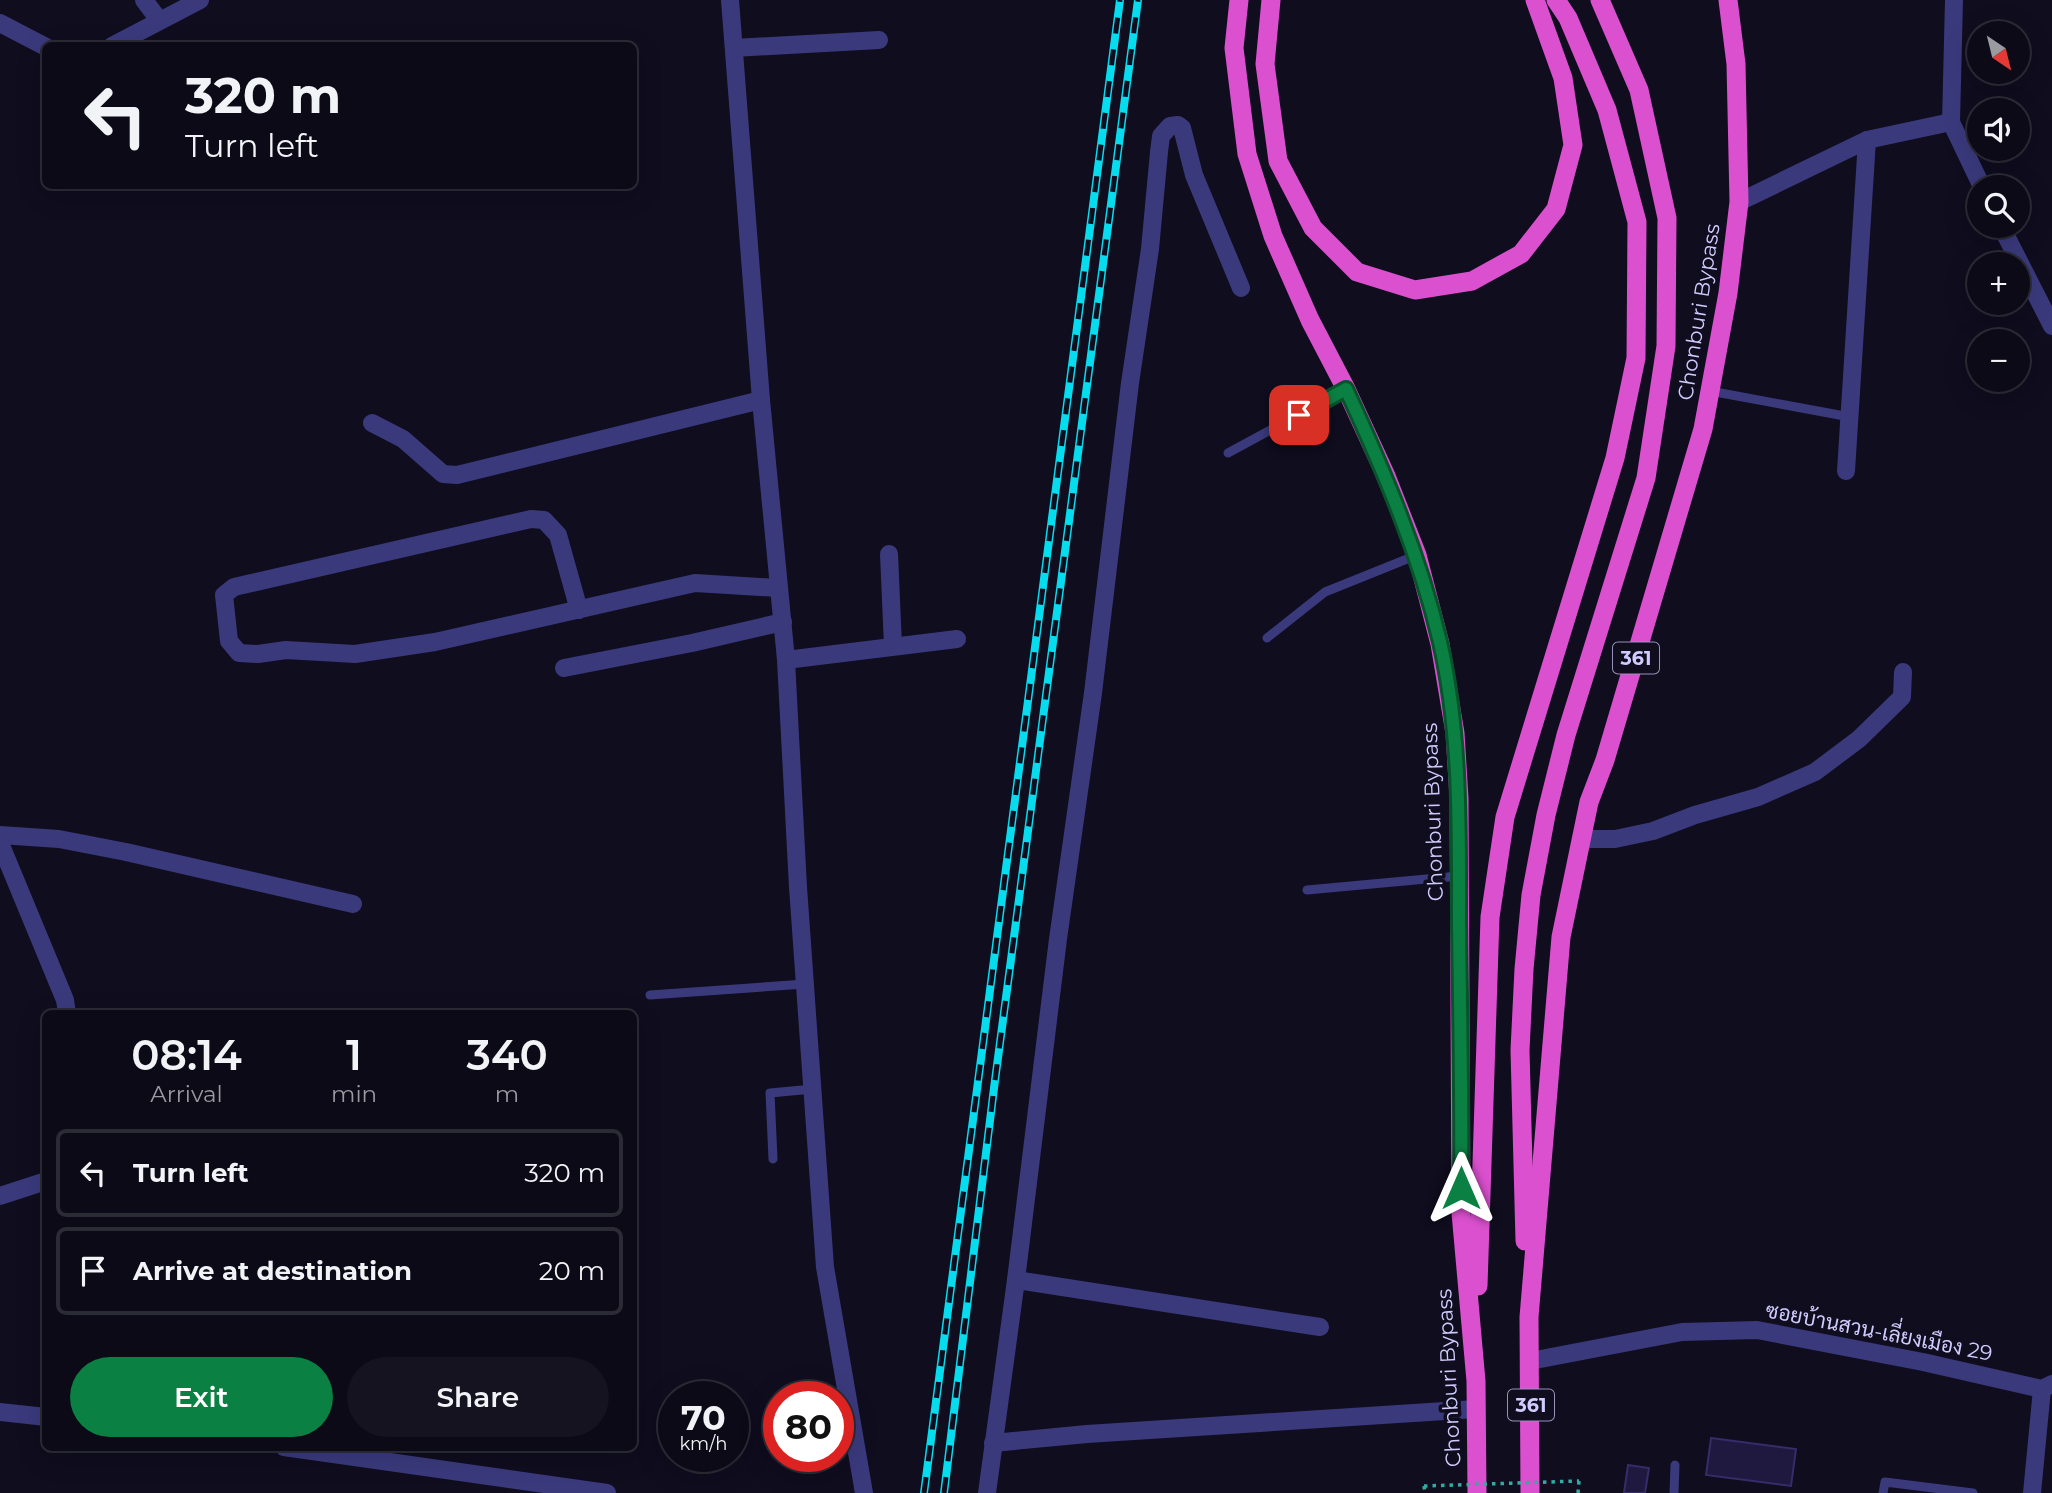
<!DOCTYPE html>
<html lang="en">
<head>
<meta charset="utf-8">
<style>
  body { margin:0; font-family:Montserrat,Sarabun,sans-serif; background:#14131f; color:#f1f3f6; height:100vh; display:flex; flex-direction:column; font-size:26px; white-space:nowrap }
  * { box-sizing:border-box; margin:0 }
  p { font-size:23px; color:#9a9aa1 }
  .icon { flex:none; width:38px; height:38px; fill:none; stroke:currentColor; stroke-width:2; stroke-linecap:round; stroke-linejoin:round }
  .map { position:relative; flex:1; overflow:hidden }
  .drawer { position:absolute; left:42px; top:1010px; width:595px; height:441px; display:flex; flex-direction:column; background:#0b0a16; border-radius:10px; box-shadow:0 7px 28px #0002,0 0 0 2px #2b2b35 }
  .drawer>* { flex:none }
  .banner { position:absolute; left:42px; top:42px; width:595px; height:147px; border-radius:10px; box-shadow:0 7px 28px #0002,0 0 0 2px #2b2b35; background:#0b0a16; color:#f1f3f6; overflow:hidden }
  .needle { width:46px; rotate:145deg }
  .fabs { position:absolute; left:1967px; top:21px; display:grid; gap:14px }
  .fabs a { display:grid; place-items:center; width:63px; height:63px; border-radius:50%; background:#0b0a16; box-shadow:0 7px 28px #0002,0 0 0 2px #2b2b35; font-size:35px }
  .speed { position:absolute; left:658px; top:1381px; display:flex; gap:14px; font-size:35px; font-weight:700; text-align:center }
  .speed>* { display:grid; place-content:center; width:91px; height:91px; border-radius:50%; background:#0b0a16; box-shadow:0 7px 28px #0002,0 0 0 2px #2b2b35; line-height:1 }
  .speed small { font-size:18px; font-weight:400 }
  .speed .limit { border:10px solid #d22; background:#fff; color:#111 }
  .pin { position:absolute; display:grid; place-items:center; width:60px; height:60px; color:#fff; margin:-30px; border-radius:14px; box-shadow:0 4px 10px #0006 }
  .me { position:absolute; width:77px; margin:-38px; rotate:0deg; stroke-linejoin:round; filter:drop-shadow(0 0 5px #0008) }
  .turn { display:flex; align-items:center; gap:24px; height:147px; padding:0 28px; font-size:32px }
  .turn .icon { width:91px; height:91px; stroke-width:2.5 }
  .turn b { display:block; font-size:49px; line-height:60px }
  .eta { display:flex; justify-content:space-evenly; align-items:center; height:119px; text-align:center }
  .eta b { font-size:42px; font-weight:600; line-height:49px }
  .button { display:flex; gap:14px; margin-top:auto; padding:14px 28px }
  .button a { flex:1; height:80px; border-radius:42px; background:#0b8043; color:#fff; font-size:28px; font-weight:600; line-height:80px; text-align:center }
  .button a+a { background:#14131f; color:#f1f3f6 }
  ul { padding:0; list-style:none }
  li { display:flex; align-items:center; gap:21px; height:88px; margin:0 14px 10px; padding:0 14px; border:4px solid #2b2b35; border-radius:10px }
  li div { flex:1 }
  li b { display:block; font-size:26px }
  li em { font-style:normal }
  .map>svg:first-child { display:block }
</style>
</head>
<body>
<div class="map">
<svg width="2052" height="1493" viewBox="0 0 2052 1493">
  <rect width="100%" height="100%" fill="#0f0d1e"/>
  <g fill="#20193f" stroke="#372c6a" stroke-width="2">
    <polygon points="1711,1438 1796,1449 1791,1486 1706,1475"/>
    <polygon points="1628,1465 1649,1468 1645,1493 1624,1493"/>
  </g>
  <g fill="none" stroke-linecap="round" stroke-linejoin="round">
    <g stroke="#31aca3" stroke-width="3.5" stroke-dasharray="3.5 5" stroke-linecap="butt">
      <polyline points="1424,1486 1425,1493"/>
      <polyline points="1578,1493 1579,1481"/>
    </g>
    <g stroke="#3a397c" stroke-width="9">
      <polyline points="1710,391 1850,417"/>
      <polyline points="1228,453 1346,389"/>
      <polyline points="1267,638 1325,592 1417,555"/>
      <polyline points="1307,890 1459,876"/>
      <polyline points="650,995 805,984"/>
      <polyline points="773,1159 770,1093 813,1089"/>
      <polyline points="1674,1493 1675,1465"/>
      <polyline points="1883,1493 1885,1482 1973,1493"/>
    </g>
    <g stroke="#3a397c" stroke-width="18">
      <polyline points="144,0 159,20"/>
      <polyline points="730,0 761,400 786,660 798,887 825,1267 864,1493"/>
      <polyline points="1954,0 1951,122 1982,187"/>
      <polyline points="0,23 46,47"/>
      <polyline points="112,46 200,0"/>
      <polyline points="734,48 879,40"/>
      <polyline points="1739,202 1867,140 1951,122"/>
      <polyline points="2001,226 2052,326"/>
      <polyline points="372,423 403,439 443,474 457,475 761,400"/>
      <polyline points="1846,471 1867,140"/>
      <polyline points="889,554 893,646"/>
      <polyline points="579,610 558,535 544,520 531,519 234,587 224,595 229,641 239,653 258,654 286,650 355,654 435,642 695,583 778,588"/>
      <polyline points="786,660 957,639"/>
      <polyline points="564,668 692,643 783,622"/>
      <polyline points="0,835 59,839 126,852 353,904"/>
      <polyline points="1581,839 1615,839 1653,831 1695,815 1758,797 1815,772 1859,739 1902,697 1903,672"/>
      <polyline points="0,843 65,1000 67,1013"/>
      <polyline points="0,1196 46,1181"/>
      <polyline points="1016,1280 1320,1327"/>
      <polyline points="1530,1361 1682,1332 1757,1330 1923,1362 2042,1389 2052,1384"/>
      <polyline points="993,1443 1087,1434 1476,1409"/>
      <polyline points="987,1493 1016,1280 1058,939 1093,693 1130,383 1150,249 1159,152 1161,136 1170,126 1178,125 1182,128 1194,175 1241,288"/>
      <polyline points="2032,1493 2042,1389"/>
    </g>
    <g stroke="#3a397c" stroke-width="18">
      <polyline points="0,1412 46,1417"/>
      <polyline points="284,1447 607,1493"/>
    </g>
    <g stroke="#da50ce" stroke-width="19">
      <polyline points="1239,0 1234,48 1247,154 1273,236 1310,320 1346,389 1386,476 1417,555 1440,644 1455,733 1459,798 1461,1213 1476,1381 1477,1493"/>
      <polyline points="1271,0 1265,64 1278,161 1313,228 1357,272 1415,290 1472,281 1521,254 1556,209 1573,145 1563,78 1535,0"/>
      <polyline points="1525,1241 1520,1050 1524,969 1531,895 1546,815 1566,735 1646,478 1666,346 1667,218 1639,90 1600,0"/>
      <polyline points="1478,1286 1490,917 1505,817 1615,458 1636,358 1637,222 1607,110 1568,18 1556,0"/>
      <polyline points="1530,1493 1529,1317 1561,937 1589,802 1605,760 1703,429 1728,293 1739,202 1736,64 1728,0"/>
    </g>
    <g stroke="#07dbee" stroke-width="8">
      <g id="rail">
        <polyline points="924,1493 1120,0"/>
        <polyline points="944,1493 994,1088 1138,0"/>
      </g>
    </g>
    <use href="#rail" stroke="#0f0d1e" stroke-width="5" stroke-dasharray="16" stroke-linecap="butt"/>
    <polyline stroke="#31aca3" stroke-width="3.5" stroke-dasharray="3.5 5" stroke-linecap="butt" points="1424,1486 1579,1481"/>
  </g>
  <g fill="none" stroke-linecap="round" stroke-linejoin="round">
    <g stroke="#07532c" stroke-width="18">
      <path id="route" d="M 1299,415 L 1346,389 C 1384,471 1419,553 1440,642 C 1461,734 1459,828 1459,922 C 1460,1011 1462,1099 1461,1188"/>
    </g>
    <use href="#route" stroke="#0b8043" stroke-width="12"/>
  </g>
  <g text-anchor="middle" stroke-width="7" stroke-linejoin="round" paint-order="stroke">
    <g fill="#0f0d1e" stroke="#9692bb" stroke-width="2">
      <rect x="1613" y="642.5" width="46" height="31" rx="5"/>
      <rect x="1508" y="1389.5" width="46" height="31" rx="5"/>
    </g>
    <g font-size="19" font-weight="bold" fill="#d0cbfe">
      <text x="1636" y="665">361</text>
      <text x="1531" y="1412">361</text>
    </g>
    <g font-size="21" fill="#d0cbfe" stroke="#0f0d1e">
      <text transform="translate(1699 312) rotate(-81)" y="7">Chonburi Bypass</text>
      <text transform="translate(1433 812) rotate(-92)" y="7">Chonburi Bypass</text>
      <text transform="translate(1879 1332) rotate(11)" y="7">ซอยบ้านสวน-เลี่ยงเมือง 29</text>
      <text transform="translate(1449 1378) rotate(-93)" y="7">Chonburi Bypass</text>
    </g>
  </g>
</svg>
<div class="fabs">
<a><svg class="needle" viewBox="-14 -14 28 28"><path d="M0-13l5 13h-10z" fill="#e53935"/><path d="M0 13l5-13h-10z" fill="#9a9aa1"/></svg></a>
<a><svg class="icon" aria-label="sound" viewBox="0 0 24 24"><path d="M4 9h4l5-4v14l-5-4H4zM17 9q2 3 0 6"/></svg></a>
<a><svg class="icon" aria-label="search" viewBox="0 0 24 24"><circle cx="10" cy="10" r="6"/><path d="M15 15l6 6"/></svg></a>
<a>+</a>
<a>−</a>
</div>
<div class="speed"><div>70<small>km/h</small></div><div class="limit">80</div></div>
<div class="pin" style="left:1299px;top:415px;background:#d93025"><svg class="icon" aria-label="arrive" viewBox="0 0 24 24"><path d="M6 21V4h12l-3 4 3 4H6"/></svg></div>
<svg class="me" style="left:1461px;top:1188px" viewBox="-20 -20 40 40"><path d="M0-17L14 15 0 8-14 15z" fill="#0b8043" stroke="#fff" stroke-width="4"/></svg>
<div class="banner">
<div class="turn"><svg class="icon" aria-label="left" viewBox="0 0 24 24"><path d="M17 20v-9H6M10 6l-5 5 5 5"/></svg><div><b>320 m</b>Turn left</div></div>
</div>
<section class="drawer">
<div class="eta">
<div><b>08:14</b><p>Arrival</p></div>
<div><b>1</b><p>min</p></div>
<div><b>340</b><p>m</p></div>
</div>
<ul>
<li><svg class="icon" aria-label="left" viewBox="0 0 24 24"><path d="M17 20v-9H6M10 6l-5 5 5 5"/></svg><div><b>Turn left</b></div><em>320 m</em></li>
<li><svg class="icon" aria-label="arrive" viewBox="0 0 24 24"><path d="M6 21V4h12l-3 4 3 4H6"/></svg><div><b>Arrive at destination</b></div><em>20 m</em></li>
</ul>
<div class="button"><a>Exit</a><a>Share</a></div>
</section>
</div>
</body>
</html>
